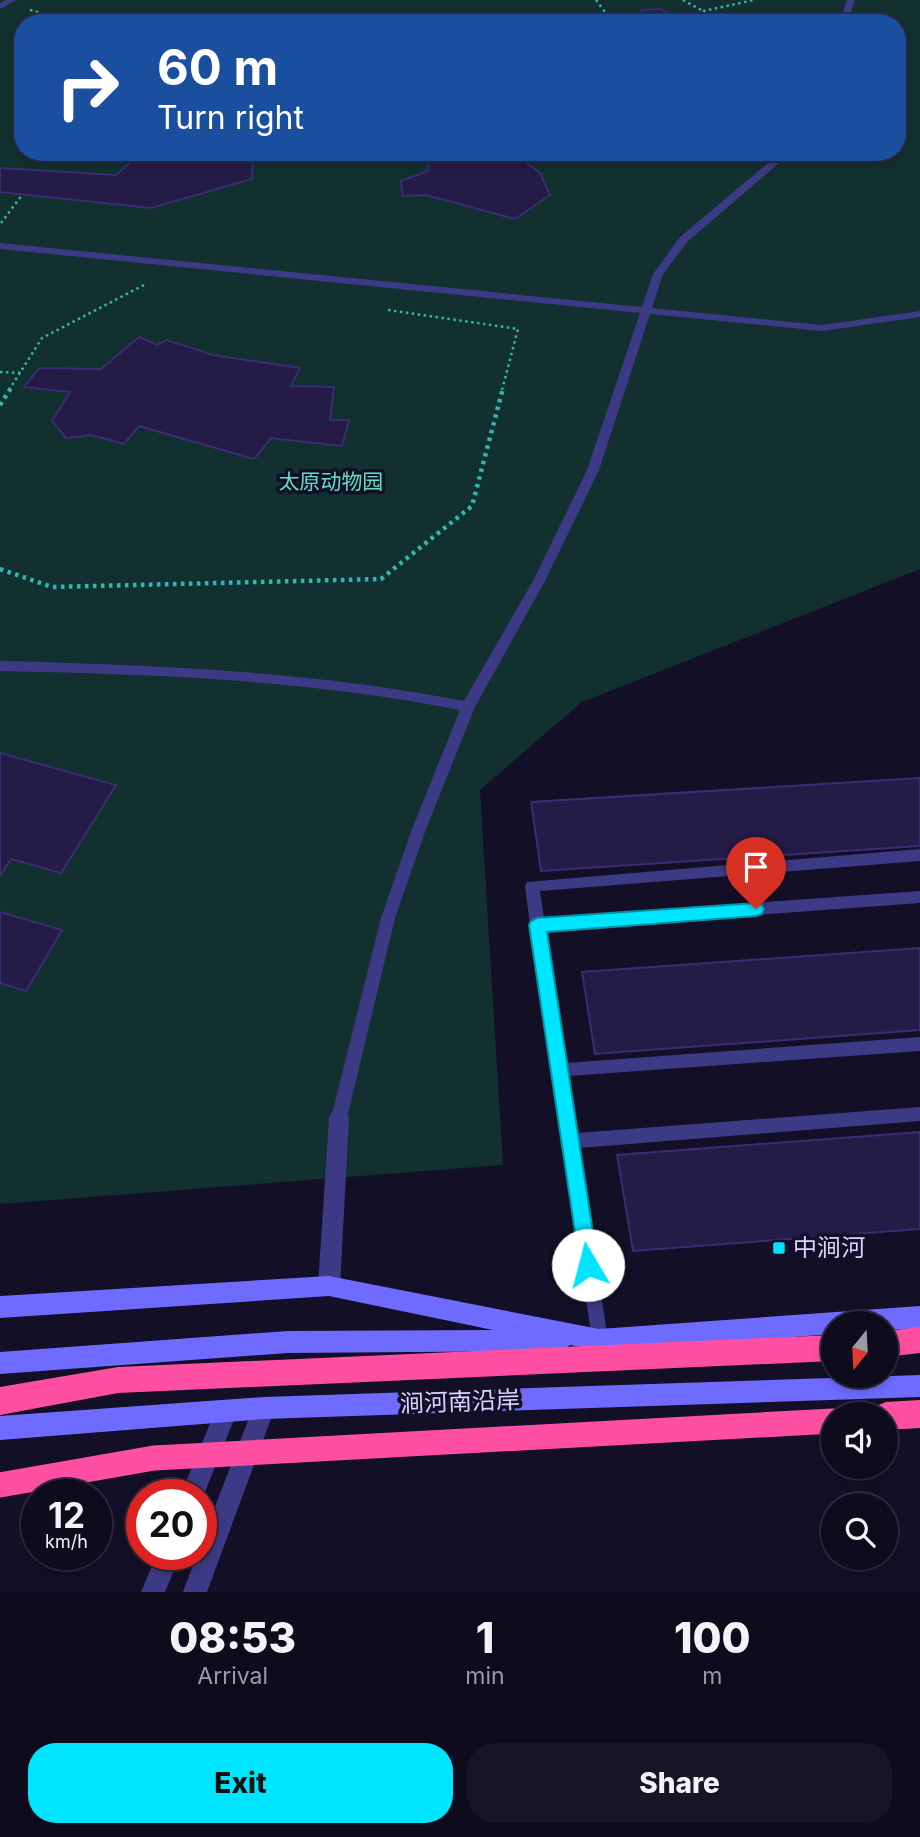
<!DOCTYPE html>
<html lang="en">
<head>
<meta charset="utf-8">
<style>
  body { margin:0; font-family:Inter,"Noto Sans SC",sans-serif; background:#171425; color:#f1f3f6; height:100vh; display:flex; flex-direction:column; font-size:26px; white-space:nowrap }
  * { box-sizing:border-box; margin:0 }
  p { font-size:23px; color:#9b9ba3 }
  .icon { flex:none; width:38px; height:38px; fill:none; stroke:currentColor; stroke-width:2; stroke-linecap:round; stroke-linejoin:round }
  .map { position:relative; height:1592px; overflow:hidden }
  .side { display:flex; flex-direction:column; background:#0e0b1c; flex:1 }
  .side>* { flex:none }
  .hud { position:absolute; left:14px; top:14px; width:892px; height:147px; border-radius:28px; box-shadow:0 4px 10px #0003,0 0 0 2px #2e2b3b; background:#1a4fa0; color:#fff; overflow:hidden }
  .needle { width:46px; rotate:198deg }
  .controls { position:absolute; left:821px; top:1311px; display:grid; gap:14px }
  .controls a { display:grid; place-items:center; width:77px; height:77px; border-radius:50%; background:#0e0b1c; box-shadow:0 4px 10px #0003,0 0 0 2px #2e2b3b; font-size:35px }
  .speed { position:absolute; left:21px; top:1479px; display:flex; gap:14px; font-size:35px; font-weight:700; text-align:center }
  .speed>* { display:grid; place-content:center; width:91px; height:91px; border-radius:50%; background:#0e0b1c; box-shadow:0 4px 10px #0003,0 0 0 2px #2e2b3b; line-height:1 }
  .speed small { font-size:18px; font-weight:400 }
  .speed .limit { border:10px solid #d22; background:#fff; color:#111 }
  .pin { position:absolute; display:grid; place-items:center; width:60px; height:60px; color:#fff; margin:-72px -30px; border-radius:50% 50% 50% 0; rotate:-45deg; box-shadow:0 0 7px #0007 }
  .pin .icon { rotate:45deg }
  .me { position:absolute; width:77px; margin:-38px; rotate:352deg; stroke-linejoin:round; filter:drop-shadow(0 0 5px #0008) }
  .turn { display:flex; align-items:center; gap:24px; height:147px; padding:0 28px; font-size:32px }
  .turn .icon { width:91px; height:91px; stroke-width:2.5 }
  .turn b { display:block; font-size:49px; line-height:60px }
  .eta { display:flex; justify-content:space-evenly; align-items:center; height:119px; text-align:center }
  .eta b { font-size:42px; font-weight:800; line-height:49px }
  .button { display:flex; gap:14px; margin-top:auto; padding:14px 28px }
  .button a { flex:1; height:80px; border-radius:28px; background:#00e5ff; color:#111; font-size:28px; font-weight:800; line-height:80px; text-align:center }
  .button a+a { background:#171425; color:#f1f3f6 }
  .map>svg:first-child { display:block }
</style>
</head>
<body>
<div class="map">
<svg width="920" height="1592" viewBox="0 0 920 1592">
  <rect width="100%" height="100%" fill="#130f26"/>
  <path fill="#12302f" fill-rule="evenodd" d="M 0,0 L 920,0 L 920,569 L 582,702 L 480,790 L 503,1165 L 0,1204 ZM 23,23 L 898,23 L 898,152 L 23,152 Z"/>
  <g fill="#241b47" stroke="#3b2d73" stroke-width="2">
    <polygon points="660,9 677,18 673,23 635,23 632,20 642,10"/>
    <polygon points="142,152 253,152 252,179 151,208 0,192 0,168 116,175"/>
    <polygon points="467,152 518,156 540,173 550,195 515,219 426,195 403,196 401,181 428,171 429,158"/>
    <polygon points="139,337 157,345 167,340 213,355 300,368 291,386 334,387 330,420 349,420 342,446 271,438 254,459 139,426 124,444 91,435 66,438 52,421 70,392 24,387 39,368 101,369"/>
    <polygon points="0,753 116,785 61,873 11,859 0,876"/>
    <polygon points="920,778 920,846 541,871 531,802"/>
    <polygon points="0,912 62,930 26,991 0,983"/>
    <polygon points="920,948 920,1030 595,1054 582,972"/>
    <polygon points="920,1132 920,1229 633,1251 617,1155"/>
  </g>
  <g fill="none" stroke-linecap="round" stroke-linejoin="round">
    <g stroke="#2fb8b0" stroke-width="2.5" stroke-dasharray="2.5 3.5" stroke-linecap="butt">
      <polyline points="596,0 613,23"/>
      <polyline points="683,0 703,11 698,23"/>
      <polyline points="30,10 78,23"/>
      <polyline points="703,11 754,0"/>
      <polyline points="1,223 22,195"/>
      <polyline points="388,310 518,329 502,390"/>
      <polyline points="0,372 21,373"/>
      <polyline points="9,390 42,338 146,284"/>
    </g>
    <g stroke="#2fb8b0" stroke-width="4.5" stroke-dasharray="3.5 4.5" stroke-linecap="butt">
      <polyline points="0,405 11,388"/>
      <polyline points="0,569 52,587 381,579 472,506 503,388"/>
    </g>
    <g fill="#3d3a85" fill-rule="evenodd">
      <polygon points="6,0 17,0 0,9 0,3"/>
      <polygon points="847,0 855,0 847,23 839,23"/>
      <path d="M 781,152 L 792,152 L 688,241 L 663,274 L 652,308 L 822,325 L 920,311 L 920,317 L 822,331 L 650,314 L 599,470 L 545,581 L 475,707 L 426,829 L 395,918 L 347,1118 L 345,1123 L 339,1125 L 333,1123 L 331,1118 L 381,918 L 412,829 L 460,710 C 308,680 155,674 0,671 L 0,661 C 156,665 311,671 464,701 L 533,581 L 587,470 L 640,313 L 0,249 L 0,243 L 642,307 L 653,274 L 680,237 Z"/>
      <polygon points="920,849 920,861 540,891 544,918 920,891 920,903 546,930 566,1063 920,1037 920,1051 568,1076 577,1133 920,1107 920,1121 579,1148 608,1340 605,1346 599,1349 593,1346 530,925 525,886 527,882"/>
    </g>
    <g fill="#3d3a85" fill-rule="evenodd">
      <polygon points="339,1109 346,1112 349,1118 340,1286 337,1293 329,1296 321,1293 318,1286 329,1118 332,1112"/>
      <polygon points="264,1397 272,1400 275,1408 207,1592 183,1592 197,1554 201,1554 201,1543 256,1400"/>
      <polygon points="226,1401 234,1404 237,1412 201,1502 201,1494 181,1494 218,1404"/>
      <polygon points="157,1554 181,1554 165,1592 141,1592"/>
    </g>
    <g fill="#6f6bff" fill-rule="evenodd">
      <polygon points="329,1276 599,1329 920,1306 920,1328 886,1330 886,1323 833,1323 833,1334 599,1351 570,1345 561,1351 288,1353 0,1374 0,1352 288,1331 493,1330 329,1296 0,1318 0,1296"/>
      <polygon points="920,1375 920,1397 264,1419 0,1440 0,1416 264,1397"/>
    </g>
    <g fill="#ff4fa3" fill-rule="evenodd">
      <polygon points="920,1327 920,1353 886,1357 886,1331"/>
      <polygon points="833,1335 833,1361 118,1393 0,1415 0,1387 118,1367"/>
      <polygon points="920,1400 920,1428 886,1430 886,1414 873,1414 876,1406 886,1402"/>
    </g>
    <polyline stroke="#ff4fa3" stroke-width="25" points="0,1485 154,1458 833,1421"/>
  </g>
  <polygon fill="#00e5ff" stroke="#0095a6" stroke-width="2" points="756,903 762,905 764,909 762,914 756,916 547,932 598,1265 595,1272 588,1275 581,1272 529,925 531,921 537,918"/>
  <rect fill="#00e5ff" stroke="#130f26" stroke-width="2.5" x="772" y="1241" width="14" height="14" rx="3.5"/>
  <g text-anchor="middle" stroke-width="7" stroke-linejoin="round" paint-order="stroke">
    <g font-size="21" fill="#5fe0c0" stroke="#130f26">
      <text x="331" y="489">太原动物园</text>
    </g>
    <g font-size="24" fill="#d9d4ff" stroke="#130f26" text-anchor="start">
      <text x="793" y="1256">中涧河</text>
    </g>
    <g font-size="24" fill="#d9d4ff" stroke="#130f26">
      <text transform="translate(460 1402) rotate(-2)" y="8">涧河南沿岸</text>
    </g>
  </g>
</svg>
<div class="controls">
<a><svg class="needle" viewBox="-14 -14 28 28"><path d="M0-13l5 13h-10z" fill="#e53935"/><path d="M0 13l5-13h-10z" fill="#9b9ba3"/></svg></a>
<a><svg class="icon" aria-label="sound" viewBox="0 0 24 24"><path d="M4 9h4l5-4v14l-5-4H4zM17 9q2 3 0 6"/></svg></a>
<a><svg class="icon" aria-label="search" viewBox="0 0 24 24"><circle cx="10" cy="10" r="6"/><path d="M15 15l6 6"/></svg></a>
</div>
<div class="speed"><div>12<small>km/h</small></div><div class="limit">20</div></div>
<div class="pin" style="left:756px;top:909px;background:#d93025"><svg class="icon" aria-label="arrive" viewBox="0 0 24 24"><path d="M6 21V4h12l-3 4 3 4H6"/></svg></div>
<svg class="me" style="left:588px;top:1265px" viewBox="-20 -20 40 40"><circle r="19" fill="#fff"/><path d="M0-13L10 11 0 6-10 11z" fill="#00e5ff"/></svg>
<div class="hud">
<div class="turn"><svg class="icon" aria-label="right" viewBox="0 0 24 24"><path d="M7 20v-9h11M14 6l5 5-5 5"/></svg><div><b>60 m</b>Turn right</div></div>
</div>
</div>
<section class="side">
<div class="eta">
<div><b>08:53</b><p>Arrival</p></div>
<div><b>1</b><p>min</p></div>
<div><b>100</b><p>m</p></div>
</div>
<div class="button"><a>Exit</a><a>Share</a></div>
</section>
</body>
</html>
